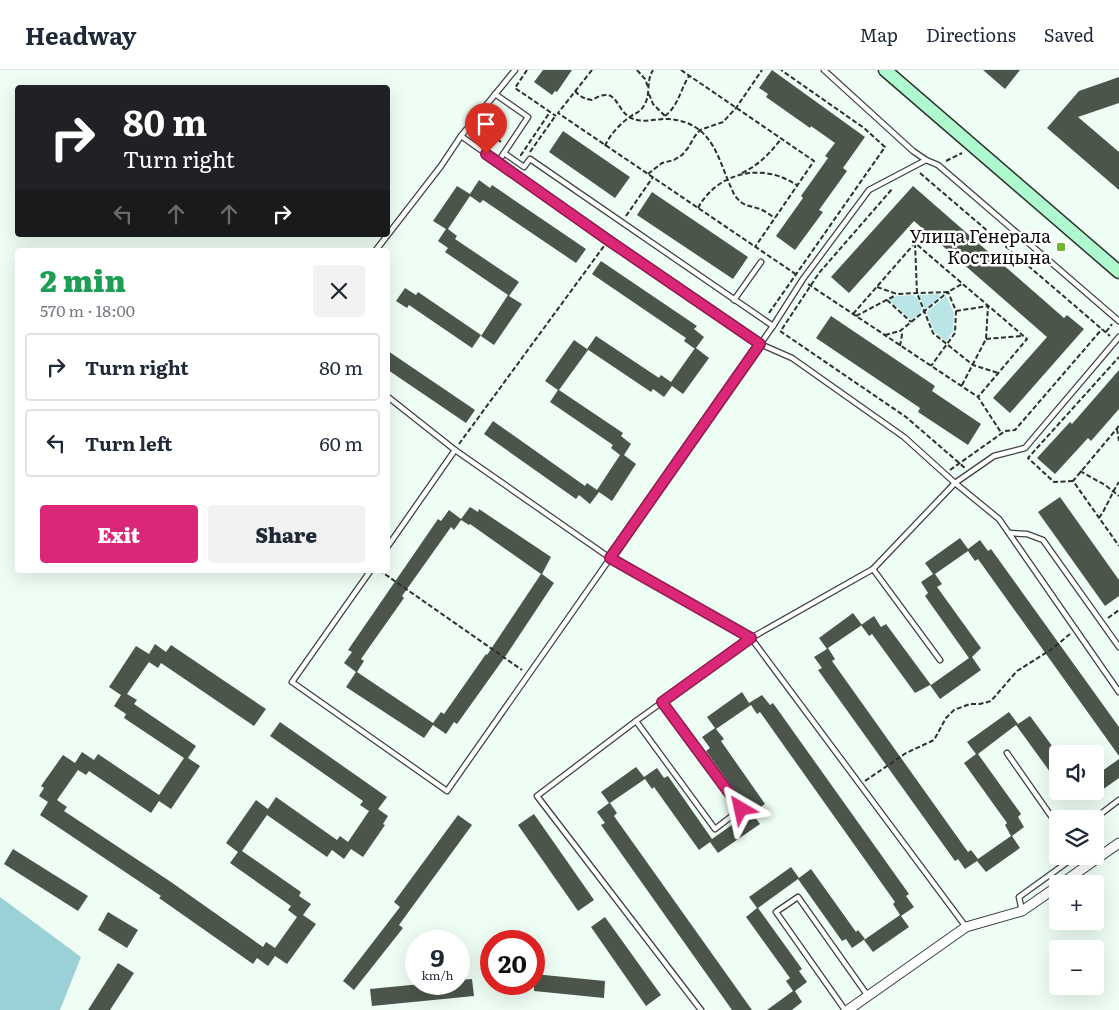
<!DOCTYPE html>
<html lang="en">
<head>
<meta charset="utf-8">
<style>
  body { margin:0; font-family:Literata,serif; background:#f2f2f3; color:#1f2937; height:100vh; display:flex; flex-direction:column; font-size:19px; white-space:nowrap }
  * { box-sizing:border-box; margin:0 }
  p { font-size:16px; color:#747a83 }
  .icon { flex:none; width:28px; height:28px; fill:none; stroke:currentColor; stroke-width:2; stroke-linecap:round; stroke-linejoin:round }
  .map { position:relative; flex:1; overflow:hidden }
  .details { position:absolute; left:15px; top:178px; width:375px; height:325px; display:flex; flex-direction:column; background:#fff; border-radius:5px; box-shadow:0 5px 20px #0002 }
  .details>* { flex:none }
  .top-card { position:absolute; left:15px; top:15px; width:375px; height:152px; border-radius:5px; box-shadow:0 5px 20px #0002; background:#202124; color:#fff; overflow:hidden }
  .fabs { position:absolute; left:1049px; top:675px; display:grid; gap:10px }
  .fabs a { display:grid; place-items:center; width:55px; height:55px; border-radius:5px; background:#fff; box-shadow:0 5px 20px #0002; font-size:25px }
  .speed { position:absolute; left:405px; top:860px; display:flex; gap:10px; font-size:25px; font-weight:700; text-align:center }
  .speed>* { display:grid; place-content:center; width:65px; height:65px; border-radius:50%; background:#fff; box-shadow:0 5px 20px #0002; line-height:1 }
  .speed small { font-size:12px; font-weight:400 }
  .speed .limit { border:8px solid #d22; background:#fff; color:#111 }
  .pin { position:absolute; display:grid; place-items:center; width:42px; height:42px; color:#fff; margin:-51px -21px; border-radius:50% 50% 50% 0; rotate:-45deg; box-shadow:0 0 5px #0007 }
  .pin .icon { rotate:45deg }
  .me { position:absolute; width:55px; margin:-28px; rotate:324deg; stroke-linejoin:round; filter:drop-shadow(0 0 4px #0008) }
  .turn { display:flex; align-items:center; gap:18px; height:105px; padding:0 25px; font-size:22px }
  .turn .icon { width:65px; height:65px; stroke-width:2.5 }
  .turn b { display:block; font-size:35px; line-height:42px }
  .lanes { display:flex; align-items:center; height:48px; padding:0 25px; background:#0003; justify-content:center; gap:25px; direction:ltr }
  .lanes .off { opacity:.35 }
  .round { display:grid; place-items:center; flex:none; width:52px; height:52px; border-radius:5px; background:#f2f2f3 }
  .overview { display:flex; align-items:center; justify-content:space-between; height:85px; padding:0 25px }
  h1 { font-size:30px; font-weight:800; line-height:38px; color:#1e9e55 }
  .button { display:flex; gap:10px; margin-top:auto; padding:10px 25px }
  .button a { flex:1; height:58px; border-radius:5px; background:#db2777; color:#fff; font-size:20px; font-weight:800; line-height:58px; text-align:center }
  .button a+a { background:#f2f2f3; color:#1f2937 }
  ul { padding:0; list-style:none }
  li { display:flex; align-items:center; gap:15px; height:68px; margin:0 10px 8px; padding:0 15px; border:2px solid #e0e1e3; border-radius:5px }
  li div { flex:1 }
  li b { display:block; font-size:19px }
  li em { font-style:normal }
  header { display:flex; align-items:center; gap:30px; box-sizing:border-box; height:70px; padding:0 25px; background:#fff; border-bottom:1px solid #e0e1e3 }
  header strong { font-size:24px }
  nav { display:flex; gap:28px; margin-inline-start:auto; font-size:18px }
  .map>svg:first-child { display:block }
</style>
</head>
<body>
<header>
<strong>Headway</strong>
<nav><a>Map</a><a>Directions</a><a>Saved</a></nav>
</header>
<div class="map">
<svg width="1119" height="940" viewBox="0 0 1119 940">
  <rect width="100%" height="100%" fill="#eefef4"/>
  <g fill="#bae5e6">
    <polygon points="939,224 941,227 925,240 919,225"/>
    <path d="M 913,225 C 918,228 923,235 921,241 C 920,245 914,248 911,250 L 889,230 L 896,226 Z"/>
    <polygon points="946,226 954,243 953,261 946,272 934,261 927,242"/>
  </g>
  <polygon fill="#9bd0d6" points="0,827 81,887 60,940 0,940"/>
  <g fill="#4b554a" fill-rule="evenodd">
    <polygon points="543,0 572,0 557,22 555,21 552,25 534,12"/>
    <polygon points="772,0 865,67 843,98 847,101 819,140 823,142 795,180 776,166 803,128 801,126 828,88 825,86 835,73 811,56 810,58 766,27 768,24 759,18"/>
    <polygon points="983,0 1020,0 1005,19"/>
    <polygon points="1119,7 1119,33 1078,47 1119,82 1119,120 1047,58 1079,21"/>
    <polygon points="563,61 630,107 615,128 549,82"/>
    <polygon points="479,110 490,118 492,115 586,179 576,193 483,130 480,133 470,126 448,159 457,166 455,169 519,212 509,226 522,234 494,275 481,266 508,225 445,182 448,178 438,171 446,159 433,151 457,116 470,124"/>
    <polygon points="913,116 1064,248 1067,245 1084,259 1010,343 993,328 1047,267 914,151 849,223 831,207"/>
    <polygon points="652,122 748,187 733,209 637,145"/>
    <polygon points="601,191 697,256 694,259 704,267 696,278 709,288 683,324 672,316 664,327 653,319 651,322 587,279 588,280 559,320 623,363 621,366 631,374 624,385 636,394 612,431 599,422 590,434 579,425 576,429 484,364 493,351 585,416 587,413 597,420 620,385 611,378 613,375 550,332 558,320 545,311 574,270 587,279 596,266 659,308 661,305 671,312 695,278 695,279 684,271 686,268 592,204"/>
    <polygon points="405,218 416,225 418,222 481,265 472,278 409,235 407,238 396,231"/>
    <polygon points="831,246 935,316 932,321 981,354 968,375 918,342 920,338 816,268"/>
    <polygon points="388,281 475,340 466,353 388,300"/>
    <polygon points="1119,300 1119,339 1091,371 1088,368 1055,404 1037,388 1070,352 1072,354"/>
    <polygon points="1060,427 1119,510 1119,526 1105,536 1038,442"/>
    <path d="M 470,437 L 478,442 L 479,439 L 551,487 L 542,504 L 554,513 L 507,584 L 457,654 L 454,652 L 446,664 L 433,655 L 424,668 L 346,617 L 356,602 L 344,593 L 352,582 L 348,580 L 438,449 L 441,451 L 449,440 L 461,449 ZM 461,450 L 469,455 L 470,454 L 541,504 L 487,585 L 486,584 L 444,644 L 441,642 L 433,653 L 357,602 L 364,591 L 361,589 L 404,528 L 402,526 L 451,457 L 454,460 Z"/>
    <polygon points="960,468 968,479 980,470 988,481 991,479 1119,657 1119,686 978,489 975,491 968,481 935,504 942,514 937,517 981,578 972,587 981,600 940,629 930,615 915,623 872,564 869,566 861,555 874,546 881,557 886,554 931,615 969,588 925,526 928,523 921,512 933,504 925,493"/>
    <polygon points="853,543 862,555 828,578 835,589 832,591 968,782 971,780 978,789 1011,766 1005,755 1007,753 964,693 976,684 967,672 1009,642 1018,654 1030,646 1058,684 1058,713 1016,655 978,684 1021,744 1018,747 1024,757 1012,766 1020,778 986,802 977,791 965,799 958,789 955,791 818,600 822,598 814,587 827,579 819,568"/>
    <polygon points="155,574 166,582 171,575 266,639 254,656 161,593 158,598 149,592 127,624 137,630 134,634 196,676 188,688 200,696 171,739 159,731 151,743 89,701 86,705 78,700 57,730 67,737 64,741 171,812 263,877 266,872 275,878 297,847 288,840 291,836 230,793 238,782 226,773 256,730 268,739 276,727 337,770 340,766 348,772 369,741 360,735 363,731 270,666 280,652 387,727 378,739 388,746 383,754 385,755 363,787 351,779 344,789 332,780 327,787 267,745 242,781 301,822 299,826 311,834 303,845 316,854 287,894 275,886 268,896 257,888 253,894 159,828 161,826 40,745 48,732 39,726 44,718 41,716 63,685 75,693 82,682 94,690 98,684 159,725 184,688 124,648 126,644 114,636 121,625 109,617 136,576 149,584"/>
    <polygon points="742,622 749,633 762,625 770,635 773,633 909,824 906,826 914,837 901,846 909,857 873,882 864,870 900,845 893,834 895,832 760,642 757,644 751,635 716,659 724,669 721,671 765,734 752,743 760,754 718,783 710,772 699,780 654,717 652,719 645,709 610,733 617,743 614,746 752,940 732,940 601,755 605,753 597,742 609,733 601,722 636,697 644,707 657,698 664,708 668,706 712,769 750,742 706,681 710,678 702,667 715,658 707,647"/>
    <polygon points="1119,689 1119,708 1095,725 1095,706"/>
    <polygon points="534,744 594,830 578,841 518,755"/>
    <polygon points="458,745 472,755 399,855 403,858 354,920 343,911 400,837 394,832"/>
    <polygon points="13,779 88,826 78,841 4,794"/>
    <polygon points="791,797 799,808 811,799 856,862 858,860 865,869 852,878 846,869 842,871 798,809 758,838 802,899 799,901 807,912 795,921 802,932 792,940 767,940 793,921 786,911 790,908 746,847 757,838 749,827"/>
    <polygon points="108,842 138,860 127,878 98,860"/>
    <polygon points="605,847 661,925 646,936 591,857"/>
    <polygon points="118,893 134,903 110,940 88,940"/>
    <polygon points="534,904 605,911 604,928 534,921"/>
    <polygon points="472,909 474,926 372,936 370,919 421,914 459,914 459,910"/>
  </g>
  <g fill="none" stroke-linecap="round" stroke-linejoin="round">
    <g stroke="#404040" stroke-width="7">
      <g id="lane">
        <polyline points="824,0 913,81 926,90"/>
        <polyline points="495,24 528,47 498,92"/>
        <polyline points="461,66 609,170 760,274 792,288 904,367 955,413 873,499 751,568 636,651 537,726 701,940"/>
        <polyline points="504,83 524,97 530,89 773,256"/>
        <polyline points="376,180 441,96 461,66 515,0"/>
        <polyline points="734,230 761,192"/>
        <polyline points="1119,267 1025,378 994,386 955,413 999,449 1119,622"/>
        <polyline points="388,327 455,380 610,488 751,568 966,857"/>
        <polyline points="1009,463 1027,464 1043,470 1119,577"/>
        <polyline points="388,476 455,380"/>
        <polyline points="873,499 940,590"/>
        <polyline points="371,500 292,612 447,721 773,256 803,209 869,120 926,90 938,95 1119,251"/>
        <polyline points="636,651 715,759 741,739 662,632"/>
        <polyline points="1007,683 1058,756"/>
        <polyline points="1094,749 1119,730"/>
        <polyline points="1022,841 1019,827 1076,786"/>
        <polyline points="845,940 776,842 798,827 868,926"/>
      </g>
    </g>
    <g stroke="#404040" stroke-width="11">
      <g id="street">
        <polyline points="1061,814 1119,773"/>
        <polyline points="848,940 966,857 1022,841 1058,816"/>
      </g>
    </g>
    <g stroke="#2f2f2f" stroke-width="15">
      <polyline id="secondary" points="885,0 1119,202"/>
    </g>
    <g stroke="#2f2f2f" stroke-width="2" stroke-dasharray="5 2.5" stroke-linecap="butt">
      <polyline points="527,0 515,18 556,46"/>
      <polyline points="592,0 558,43 797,205"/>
      <polyline points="637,0 645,9 648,17"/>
      <polyline points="681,0 814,91 755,177"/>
      <path d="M 575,21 C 580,27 585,29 592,30 C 618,14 615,40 631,48 C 644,54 656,48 669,49 C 716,53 718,93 735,126 C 744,137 748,135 760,139 C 765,141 770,145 775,148"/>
      <polyline points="649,24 653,34 665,46"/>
      <path d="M 665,46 C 679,35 680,20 689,6"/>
      <polyline points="479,56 501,72"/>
      <polyline points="479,69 500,38"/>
      <path d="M 605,76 C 610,64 621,53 631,46 C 636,43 640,42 643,37 C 652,25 645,13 653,0"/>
      <polyline points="530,82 556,45"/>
      <polyline points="520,85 521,85 550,42"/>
      <polyline points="946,91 962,83"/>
      <path d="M 742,103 C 759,95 770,83 781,69"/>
      <polyline points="920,103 1110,266"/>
      <polyline points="648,104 662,93 674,90 682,85 688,78 695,66 700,60 723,52 736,38 762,0"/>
      <path d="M 698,138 C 713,110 745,97 775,105 C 783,107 790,111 797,115"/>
      <polyline points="626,146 653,107"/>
      <polyline points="915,173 917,223 933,263 973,295 998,303"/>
      <polyline points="808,214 978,327 1002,364"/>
      <polyline points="877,217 897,224 917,223 948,222 962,214"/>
      <polyline points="887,230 911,252"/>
      <polyline points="956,241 988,236 986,269 961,317"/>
      <polyline points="769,243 885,77 864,58 781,0"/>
      <polyline points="853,244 915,173 1027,269 978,327"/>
      <polyline points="856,246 896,225"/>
      <polyline points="782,259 819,203 893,118"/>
      <polyline points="780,261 906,347 965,398"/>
      <polyline points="1106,262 1112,254"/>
      <polyline points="885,265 900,261 948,222 956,241 955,263 931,296"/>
      <polyline points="986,269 1021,266"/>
      <polyline points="900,276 902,265 900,261"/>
      <polyline points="1119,356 1073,411 1119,476"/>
      <polyline points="1117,359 1119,371"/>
      <polyline points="459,374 604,176"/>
      <polyline points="950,400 1005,361 1015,360 1102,259"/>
      <polyline points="1080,401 1105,415 1119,426"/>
      <polyline points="1073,411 1054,412 1028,388 1119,287"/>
      <path d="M 1099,448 C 1107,437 1111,424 1119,412"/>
      <polyline points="379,500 522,600"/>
      <polyline points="1108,548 1119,540"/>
      <polyline points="865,711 906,683 934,670 946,648 954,640 970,634 980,634 991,631 1017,601 1052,579 1070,564"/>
    </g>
    <use href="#lane" stroke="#fff" stroke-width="4.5"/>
    <use href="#street" stroke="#fff" stroke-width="9"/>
    <use href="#secondary" stroke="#aef9ce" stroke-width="12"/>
  </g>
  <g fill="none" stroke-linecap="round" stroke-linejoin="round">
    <g stroke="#8e194d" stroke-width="12">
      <polyline id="route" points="486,84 608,170 760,274 610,488 751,568 662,632 741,739"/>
    </g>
    <use href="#route" stroke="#db2777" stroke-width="9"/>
  </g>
  <rect fill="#73b42f" stroke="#fff" stroke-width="2" x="1056" y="172" width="10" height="10" rx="2.5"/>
  <g text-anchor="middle" stroke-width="5" stroke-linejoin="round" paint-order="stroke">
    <g font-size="18" fill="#0d0d0d" stroke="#fff" text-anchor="end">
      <text x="1051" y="173">Улица Генерала<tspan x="1051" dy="21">Костицына</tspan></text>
    </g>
  </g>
</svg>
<div class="fabs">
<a><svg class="icon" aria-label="sound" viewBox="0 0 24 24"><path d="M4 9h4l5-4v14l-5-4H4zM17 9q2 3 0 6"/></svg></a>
<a><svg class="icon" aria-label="layers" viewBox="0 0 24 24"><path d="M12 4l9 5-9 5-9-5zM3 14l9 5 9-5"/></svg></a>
<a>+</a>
<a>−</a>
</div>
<div class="speed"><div>9<small>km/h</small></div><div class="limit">20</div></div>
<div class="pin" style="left:486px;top:84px;background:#d93025"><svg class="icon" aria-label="arrive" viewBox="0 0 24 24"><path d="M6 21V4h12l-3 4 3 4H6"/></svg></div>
<svg class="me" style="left:741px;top:739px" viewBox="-20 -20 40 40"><path d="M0-17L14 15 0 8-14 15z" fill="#db2777" stroke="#fff" stroke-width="4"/></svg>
<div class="top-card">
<div class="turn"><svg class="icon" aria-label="right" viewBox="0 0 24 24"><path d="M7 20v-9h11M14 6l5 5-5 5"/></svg><div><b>80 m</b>Turn right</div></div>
<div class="lanes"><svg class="icon off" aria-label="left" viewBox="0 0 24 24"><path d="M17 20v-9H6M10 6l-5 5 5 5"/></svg><svg class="icon off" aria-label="ahead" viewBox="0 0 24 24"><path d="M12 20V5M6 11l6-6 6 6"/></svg><svg class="icon off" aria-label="ahead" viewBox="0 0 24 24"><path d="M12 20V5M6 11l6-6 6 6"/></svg><svg class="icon" aria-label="right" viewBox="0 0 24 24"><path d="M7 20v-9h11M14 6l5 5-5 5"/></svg></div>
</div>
<section class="details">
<div class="overview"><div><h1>2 min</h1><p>570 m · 18:00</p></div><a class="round"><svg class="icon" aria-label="close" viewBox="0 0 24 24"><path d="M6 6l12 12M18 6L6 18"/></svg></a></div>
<ul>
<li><svg class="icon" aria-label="right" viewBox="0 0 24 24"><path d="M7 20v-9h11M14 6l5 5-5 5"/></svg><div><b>Turn right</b></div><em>80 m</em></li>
<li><svg class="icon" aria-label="left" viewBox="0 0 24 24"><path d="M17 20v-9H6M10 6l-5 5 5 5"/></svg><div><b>Turn left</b></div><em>60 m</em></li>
</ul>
<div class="button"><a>Exit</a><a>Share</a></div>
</section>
</div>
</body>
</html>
